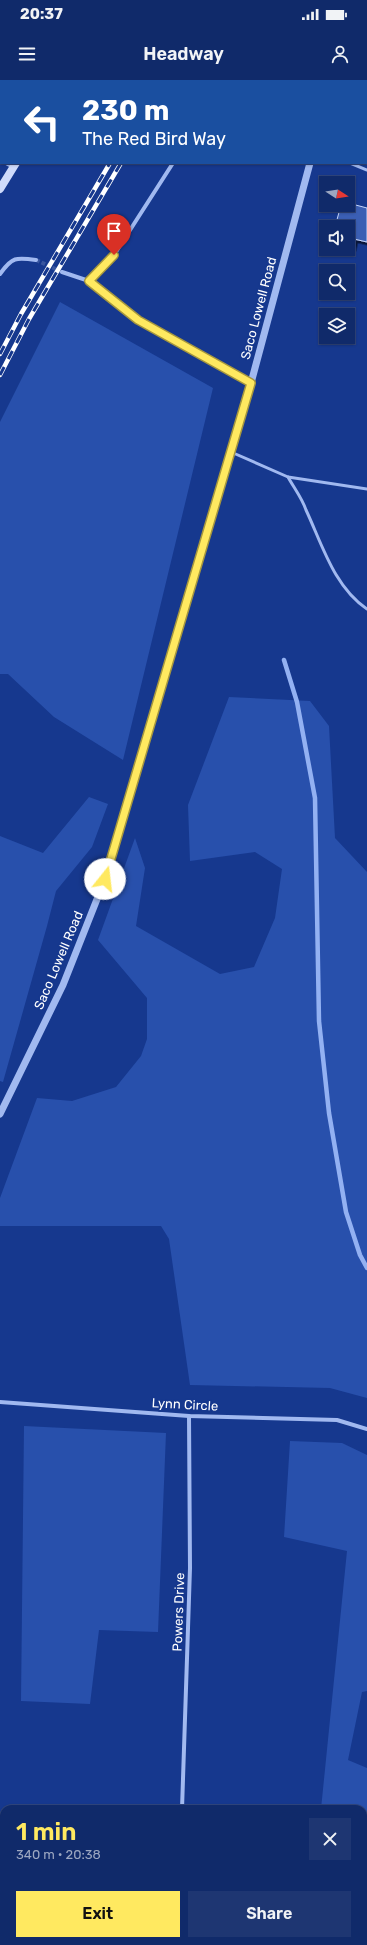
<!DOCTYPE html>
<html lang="en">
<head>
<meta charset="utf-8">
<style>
  body { margin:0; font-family:Rubik,sans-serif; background:#1e3672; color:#f1f3f6; height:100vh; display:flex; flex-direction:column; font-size:15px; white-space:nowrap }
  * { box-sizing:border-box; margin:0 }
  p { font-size:13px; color:#9ca7c1 }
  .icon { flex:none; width:22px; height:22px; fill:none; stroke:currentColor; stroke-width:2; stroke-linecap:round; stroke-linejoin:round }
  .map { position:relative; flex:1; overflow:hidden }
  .sheet { position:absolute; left:0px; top:1725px; width:367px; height:140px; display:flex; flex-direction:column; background:#102a6a; border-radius:12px 12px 0 0; box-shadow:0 1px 3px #0004,0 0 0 1px #30467e }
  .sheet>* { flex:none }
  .top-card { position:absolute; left:0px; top:0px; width:367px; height:84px; box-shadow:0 1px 3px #0004,0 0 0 1px #30467e; background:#1a4fa0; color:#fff; overflow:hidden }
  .needle { width:26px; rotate:102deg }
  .tools { position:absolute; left:319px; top:96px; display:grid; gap:8px }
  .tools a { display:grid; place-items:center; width:36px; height:36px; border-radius:0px; background:#102a6a; box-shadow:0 1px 3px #0004,0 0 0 1px #30467e; font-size:20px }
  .pin { position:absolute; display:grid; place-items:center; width:34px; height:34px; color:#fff; margin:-41px -17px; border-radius:50% 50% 50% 0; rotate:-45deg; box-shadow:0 0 4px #0007 }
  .pin .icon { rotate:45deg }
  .me { position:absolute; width:44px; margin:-22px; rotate:16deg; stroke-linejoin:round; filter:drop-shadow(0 0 3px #0008) }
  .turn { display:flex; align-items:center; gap:14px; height:84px; padding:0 16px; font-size:18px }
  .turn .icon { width:52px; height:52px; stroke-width:2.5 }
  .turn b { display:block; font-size:28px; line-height:34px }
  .round { display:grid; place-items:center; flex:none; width:42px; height:42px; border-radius:0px; background:#1e3672 }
  .summary { display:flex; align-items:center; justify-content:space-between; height:68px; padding:0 16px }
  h1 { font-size:24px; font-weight:600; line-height:30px; color:#ffe960 }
  .button { display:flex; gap:8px; margin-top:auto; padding:8px 16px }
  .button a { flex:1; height:46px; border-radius:0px; background:#ffe960; color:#111; font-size:16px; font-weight:600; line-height:46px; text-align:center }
  .button a+a { background:#1e3672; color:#f1f3f6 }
  .status { display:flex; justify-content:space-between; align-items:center; height:28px; padding:0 20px; background:#102a6a; direction:ltr }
  .status svg { height:11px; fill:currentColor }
  header { display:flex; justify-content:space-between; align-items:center; height:52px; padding:0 16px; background:#102a6a; font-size:18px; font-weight:600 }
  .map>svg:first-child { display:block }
</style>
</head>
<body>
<div class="status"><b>20:37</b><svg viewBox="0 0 49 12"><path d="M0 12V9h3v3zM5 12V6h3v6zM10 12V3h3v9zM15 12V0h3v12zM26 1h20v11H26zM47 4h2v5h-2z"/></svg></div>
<header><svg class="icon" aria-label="menu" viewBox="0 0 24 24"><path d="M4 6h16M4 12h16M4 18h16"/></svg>Headway<svg class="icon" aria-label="person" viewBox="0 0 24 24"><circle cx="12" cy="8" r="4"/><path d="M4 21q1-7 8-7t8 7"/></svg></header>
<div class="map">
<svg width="367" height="1865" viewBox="0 0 367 1865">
  <defs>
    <filter id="shadow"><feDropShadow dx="3.5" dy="3.5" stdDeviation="0" flood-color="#0009"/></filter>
  </defs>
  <rect width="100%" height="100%" fill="#16388e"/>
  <g fill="#2850ac">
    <polygon points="60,222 213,308 123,680 54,637 8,594 0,594 0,342"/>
    <polygon points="229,617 310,621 329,646 335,758 367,792 367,1318 330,1308 190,1305 169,1159 161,1146 0,1146 0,1118 37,1018 72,1021 116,1007 141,976 147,959 147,918 98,860 135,758 145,788 136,846 220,894 254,887 275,838 282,789 255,772 190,781 188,725"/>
    <polygon points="89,717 108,724 92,767 56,811 47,846 3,1002 0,1001 0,756 43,773"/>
    <polygon points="24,1346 166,1353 158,1552 99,1550 90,1624 21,1621"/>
    <polygon points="290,1361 342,1363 367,1375 367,1611 362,1612 348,1680 367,1688 367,1789 363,1789 363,1729 321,1729 347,1471 284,1457"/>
  </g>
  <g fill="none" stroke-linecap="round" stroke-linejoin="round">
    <polyline stroke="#93b1f2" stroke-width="4.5" points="284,580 297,622 315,718 319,941 329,1033 346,1132 360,1175 367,1188"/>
  </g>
  <polygon fill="#3a5fb4" stroke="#c8d7fb" filter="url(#shadow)" points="348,123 367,128 367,162 354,159 352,168 348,167 348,147 335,147 341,125 348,125"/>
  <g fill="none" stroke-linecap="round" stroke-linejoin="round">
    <polyline stroke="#39569f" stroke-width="4" stroke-dasharray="4 2" stroke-linecap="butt" points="36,180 62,192"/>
    <g stroke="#a1b9f0" stroke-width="3">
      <polyline points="0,80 1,80"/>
      <polyline points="5,83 12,87"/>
      <polyline points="350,83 367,90"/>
      <polyline points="231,372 288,397 367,409"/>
      <path d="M 288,397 C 294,408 302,418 306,430 C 322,464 334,507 367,529"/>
    </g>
    <g stroke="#a1b9f0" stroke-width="4">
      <polyline points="53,0 56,1"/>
      <polyline points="0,1 6,0"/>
      <polyline points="226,1 227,0"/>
      <polyline points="62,192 89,201 114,175 173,83"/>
      <path d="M 0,194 C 12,177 16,177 36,180"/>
      <polyline points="89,201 138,240 251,303"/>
      <polyline points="0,1322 189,1336 337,1340 367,1349"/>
      <polyline points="182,1729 190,1488 189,1336"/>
      <polyline points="363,1820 367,1820"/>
      <polyline points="0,1845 4,1845"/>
      <polyline points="181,1861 181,1865"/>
    </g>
    <g stroke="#a1b9f0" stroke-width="7">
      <polyline points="334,1 334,0"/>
      <polyline points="0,1034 63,905 105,799 251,303 310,83"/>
    </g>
    <g stroke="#cfdbfb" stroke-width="8">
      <polyline points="67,1 67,0"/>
      <polyline points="0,109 16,83"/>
    </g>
    <g stroke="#fff" stroke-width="4.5">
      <g id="rail">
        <polyline points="158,1 158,0"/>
        <polyline points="169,1 170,0"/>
        <polyline points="0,274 21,234 110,83"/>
        <polyline points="0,295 29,239 121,83"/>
      </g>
    </g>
    <use href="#rail" stroke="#16388e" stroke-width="3" stroke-dasharray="9" stroke-linecap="butt"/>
  </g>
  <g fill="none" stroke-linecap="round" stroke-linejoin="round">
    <g stroke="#a6973e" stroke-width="10">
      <polyline id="route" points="105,799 251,303 138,240 89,201 114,175"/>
    </g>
    <use href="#route" stroke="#ffe960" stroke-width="7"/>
  </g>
  <g text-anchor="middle" stroke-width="3.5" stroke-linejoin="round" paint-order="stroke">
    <g font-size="13" fill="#fff" stroke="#16388e">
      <text transform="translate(258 228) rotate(-75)" y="5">Saco Lowell Road</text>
      <text transform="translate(58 880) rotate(-67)" y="5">Saco Lowell Road</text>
      <text transform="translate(185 1324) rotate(3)" y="5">Lynn Circle</text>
      <text transform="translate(178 1532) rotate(-88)" y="5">Powers Drive</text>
    </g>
  </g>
</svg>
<div class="tools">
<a><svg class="needle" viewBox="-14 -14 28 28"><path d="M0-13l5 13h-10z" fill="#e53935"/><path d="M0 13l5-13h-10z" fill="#9ca7c1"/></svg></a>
<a><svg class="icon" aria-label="sound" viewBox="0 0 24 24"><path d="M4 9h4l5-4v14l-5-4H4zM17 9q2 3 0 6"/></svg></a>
<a><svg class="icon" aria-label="search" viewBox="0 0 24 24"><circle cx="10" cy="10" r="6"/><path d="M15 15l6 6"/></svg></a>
<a><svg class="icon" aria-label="layers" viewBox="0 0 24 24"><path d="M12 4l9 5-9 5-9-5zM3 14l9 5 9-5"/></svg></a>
</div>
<div class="pin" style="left:114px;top:175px;background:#d93025"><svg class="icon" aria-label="arrive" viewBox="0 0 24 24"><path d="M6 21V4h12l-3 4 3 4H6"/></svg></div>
<svg class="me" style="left:105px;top:799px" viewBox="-20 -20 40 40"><circle r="19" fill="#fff"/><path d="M0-13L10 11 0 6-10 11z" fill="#ffe960"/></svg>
<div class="top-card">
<div class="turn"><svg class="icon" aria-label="left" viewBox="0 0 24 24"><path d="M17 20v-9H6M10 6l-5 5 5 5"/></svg><div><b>230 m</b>The Red Bird Way</div></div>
</div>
<section class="sheet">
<div class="summary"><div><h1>1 min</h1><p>340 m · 20:38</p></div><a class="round"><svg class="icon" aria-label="close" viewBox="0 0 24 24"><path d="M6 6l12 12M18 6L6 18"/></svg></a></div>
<div class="button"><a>Exit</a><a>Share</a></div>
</section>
</div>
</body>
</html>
